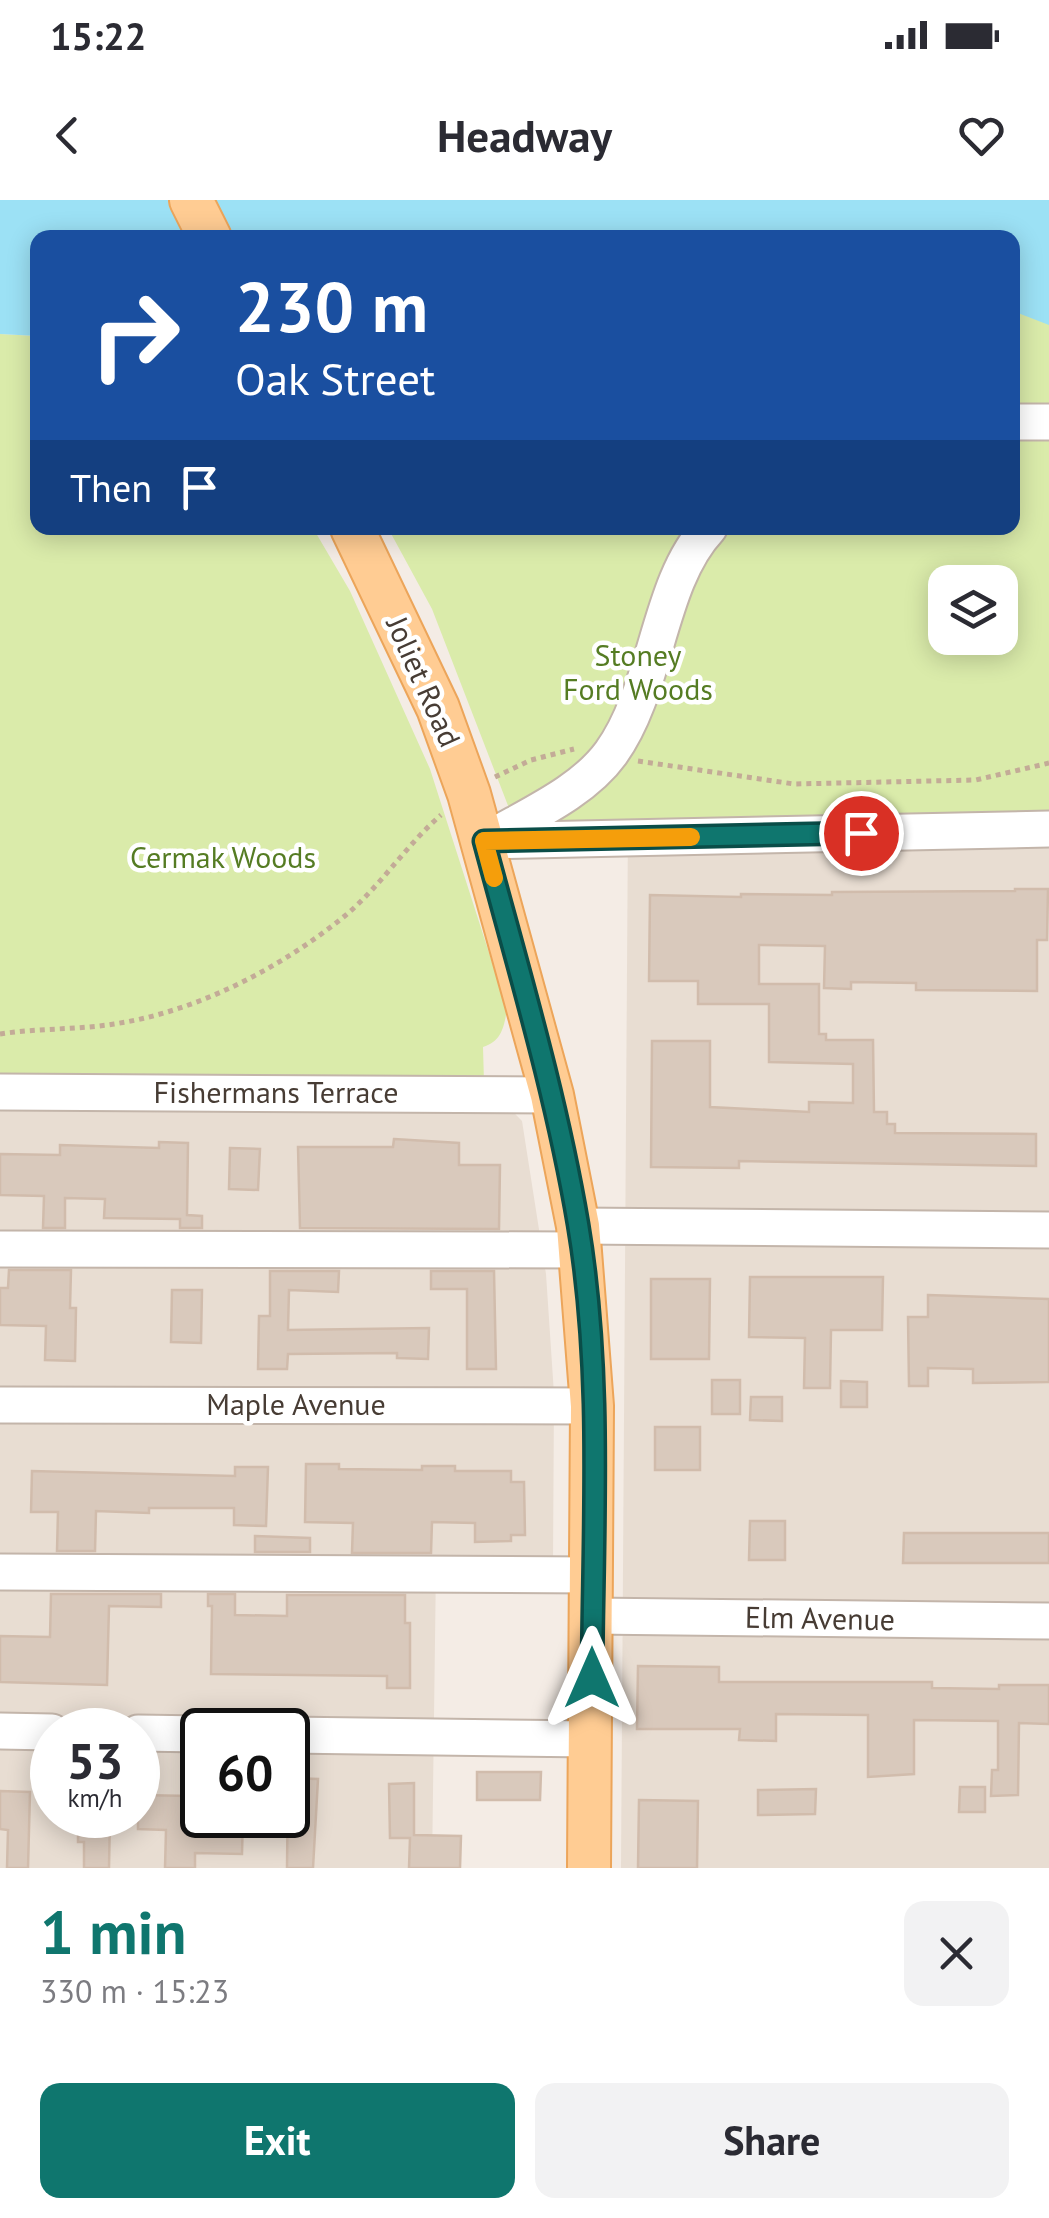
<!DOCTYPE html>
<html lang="en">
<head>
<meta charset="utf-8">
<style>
  body { margin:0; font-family:"PT Sans",sans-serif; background:#f2f2f3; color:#2b2b33; height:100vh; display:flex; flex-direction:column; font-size:38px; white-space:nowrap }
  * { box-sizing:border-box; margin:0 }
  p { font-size:32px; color:#7c7c81 }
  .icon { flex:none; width:55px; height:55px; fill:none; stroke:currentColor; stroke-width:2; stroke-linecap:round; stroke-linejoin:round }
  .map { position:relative; height:1668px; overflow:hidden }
  .details { display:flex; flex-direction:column; background:#fff; flex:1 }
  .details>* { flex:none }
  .guide { position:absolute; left:30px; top:30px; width:990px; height:305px; border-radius:20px; box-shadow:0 5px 25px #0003; background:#1a4fa0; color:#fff; overflow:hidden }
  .controls { position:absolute; left:928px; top:365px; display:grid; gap:20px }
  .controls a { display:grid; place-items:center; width:90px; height:90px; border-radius:20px; background:#fff; box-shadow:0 5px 25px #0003; font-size:50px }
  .speed { position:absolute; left:30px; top:1508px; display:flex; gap:20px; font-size:50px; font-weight:700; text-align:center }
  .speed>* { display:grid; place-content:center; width:130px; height:130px; border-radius:50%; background:#fff; box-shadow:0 5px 25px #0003; line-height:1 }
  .speed small { font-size:25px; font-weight:400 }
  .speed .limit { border:5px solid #111; border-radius:15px; background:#fff; color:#111 }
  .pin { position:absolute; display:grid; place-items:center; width:85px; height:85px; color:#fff; margin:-42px; border:5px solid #fff; border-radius:50%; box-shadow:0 2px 10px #0007 }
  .me { position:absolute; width:110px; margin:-55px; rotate:0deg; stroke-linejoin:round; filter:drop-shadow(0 0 8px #0008) }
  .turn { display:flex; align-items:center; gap:35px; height:210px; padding:0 40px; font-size:45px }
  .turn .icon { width:130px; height:130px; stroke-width:2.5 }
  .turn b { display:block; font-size:70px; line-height:85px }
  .then { display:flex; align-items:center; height:95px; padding:0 40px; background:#0003; gap:20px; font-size:38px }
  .round { display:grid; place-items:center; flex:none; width:105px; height:105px; border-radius:20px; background:#f2f2f3 }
  .headline { display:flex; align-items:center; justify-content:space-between; height:170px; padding:0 40px }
  h1 { font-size:60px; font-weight:700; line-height:75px; color:#0f766e }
  .cta { display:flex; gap:20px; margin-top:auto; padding:20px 40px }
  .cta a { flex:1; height:115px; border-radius:20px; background:#0f766e; color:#fff; font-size:40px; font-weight:700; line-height:115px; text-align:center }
  .cta a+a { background:#f2f2f3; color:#2b2b33 }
  .status { display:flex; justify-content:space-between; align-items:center; height:70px; padding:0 50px; background:#fff; direction:ltr }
  .status svg { height:28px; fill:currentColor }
  header { display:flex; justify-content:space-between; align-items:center; height:130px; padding:0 40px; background:#fff; font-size:45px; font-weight:700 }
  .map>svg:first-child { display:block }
</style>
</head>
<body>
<div class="status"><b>15:22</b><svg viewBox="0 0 49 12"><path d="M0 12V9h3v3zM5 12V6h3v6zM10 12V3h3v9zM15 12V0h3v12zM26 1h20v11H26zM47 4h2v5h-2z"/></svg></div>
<header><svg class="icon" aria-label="back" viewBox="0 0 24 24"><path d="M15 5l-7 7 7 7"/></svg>Headway<svg class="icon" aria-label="heart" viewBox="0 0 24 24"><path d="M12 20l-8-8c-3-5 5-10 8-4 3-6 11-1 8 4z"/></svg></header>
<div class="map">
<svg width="1049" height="1668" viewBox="0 0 1049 1668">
  <rect width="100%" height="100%" fill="#f4ece5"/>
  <g fill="#e8ddd2" fill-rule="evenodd">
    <polygon points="1049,613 1049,1668 621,1668 628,620"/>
    <path d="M 0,881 L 484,882 L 522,921 L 546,1074 L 554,1194 L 553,1363 L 436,1365 L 432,1668 L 0,1668 ZM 52,1530 L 138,1530 L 138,1615 L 52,1615 ZM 202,1530 L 288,1530 L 288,1615 L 202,1615 Z"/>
  </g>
  <g fill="#daebaa" fill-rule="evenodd">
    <path d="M 1049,0 L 1049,613 L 514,621 L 432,409 L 388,328 L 1012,328 L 1012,38 ZM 945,382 L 1000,382 L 1000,438 L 945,438 Z"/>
    <path d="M 0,134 L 37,136 L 38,328 L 313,328 L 350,391 L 430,569 L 507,809 C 504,827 502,841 483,847 L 484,882 L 0,881 Z"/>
  </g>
  <polygon fill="#9ce1f5" points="0,0 1049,0 1049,125 1013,111 1012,38 38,38 37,136 0,134"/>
  <g fill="#d9c9bc" stroke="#d1bcac" stroke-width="2.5">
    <polygon points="1015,689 1048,689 1047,740 1037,740 1037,791 916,790 916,783 851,782 851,789 824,788 825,746 759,745 759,784 819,784 819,834 826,834 826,840 873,840 874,912 887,912 887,924 895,924 895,933 1036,934 1036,966 739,961 739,968 651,967 652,841 710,841 710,907 809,912 809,902 853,903 853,864 769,862 769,804 698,804 698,781 649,781 650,695 741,697 741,694 832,695 832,692 1015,691"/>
    <polygon points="394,939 459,943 459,965 500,965 499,1029 300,1028 298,947 393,947"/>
    <polygon points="159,942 188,943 187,1015 202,1016 202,1028 180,1028 180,1019 104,1018 105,999 65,998 65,1028 43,1028 44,996 0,995 0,954 60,955 60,945 159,948"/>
    <polygon points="230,948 260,949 258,990 229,989"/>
    <polygon points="9,1070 71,1070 70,1108 76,1108 75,1161 45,1160 46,1126 0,1125 0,1088 8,1088"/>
    <polygon points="270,1071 339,1071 338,1092 289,1090 288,1130 429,1128 428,1159 397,1158 397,1153 288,1154 287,1169 258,1169 259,1116 270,1116"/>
    <polygon points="431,1071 494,1071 496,1169 467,1169 467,1089 431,1089"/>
    <polygon points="750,1077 883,1077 882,1130 831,1130 830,1188 804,1188 805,1138 749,1137"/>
    <polygon points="651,1079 710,1079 709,1159 651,1159"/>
    <polygon points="172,1090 202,1090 201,1143 171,1142"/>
    <polygon points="928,1095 1049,1099 1049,1182 973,1183 973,1169 928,1168 928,1186 909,1186 908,1117 928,1117"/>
    <rect x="712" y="1180" width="28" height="34"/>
    <polygon points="841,1181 867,1182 867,1207 841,1207"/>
    <polygon points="751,1197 782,1197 782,1221 750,1220"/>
    <rect x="655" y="1227" width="45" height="43"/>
    <polygon points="306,1264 339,1264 339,1269 422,1270 422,1266 455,1266 455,1271 511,1271 511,1282 524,1282 525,1335 511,1335 511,1341 475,1342 475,1323 432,1322 431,1353 352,1353 353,1323 305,1322"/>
    <polygon points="235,1267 268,1267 266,1326 234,1325 234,1308 149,1308 149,1313 96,1311 95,1351 57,1351 58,1312 31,1312 32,1271 235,1276"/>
    <polygon points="750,1321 785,1321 785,1360 749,1360"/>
    <polygon points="904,1333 1049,1333 1049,1363 903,1363"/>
    <polygon points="255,1336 310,1338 310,1352 255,1352"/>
    <polygon points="51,1394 161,1394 161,1407 109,1406 107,1485 0,1482 0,1436 50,1437"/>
    <polygon points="208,1394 235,1394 235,1415 287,1416 287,1395 405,1395 405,1423 410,1423 410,1488 387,1488 387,1476 211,1474 212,1406 208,1406"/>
    <polygon points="638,1466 719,1467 719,1482 932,1482 932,1488 999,1489 999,1485 1049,1485 1049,1524 1019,1523 1018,1595 991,1596 992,1570 998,1570 998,1521 914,1520 914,1574 868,1577 868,1515 776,1514 776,1541 739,1540 740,1529 637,1529"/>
    <polygon points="477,1572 541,1572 540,1600 477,1600"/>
    <polygon points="288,1578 318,1579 313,1668 287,1668"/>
    <polygon points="414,1583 414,1635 461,1636 460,1668 409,1668 410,1638 390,1638 389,1584"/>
    <polygon points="960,1587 985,1587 985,1612 959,1612"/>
    <polygon points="816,1589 815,1614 758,1615 758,1590"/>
    <polygon points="0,1591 30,1592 28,1668 7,1668 8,1630 0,1629"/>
    <polygon points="138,1595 190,1596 190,1615 243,1615 242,1654 195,1653 195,1668 165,1668 166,1630 138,1629"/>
    <polygon points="639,1600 698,1601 697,1668 638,1668"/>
    <polygon points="78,1615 110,1615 109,1668 84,1668 84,1642 78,1642"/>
  </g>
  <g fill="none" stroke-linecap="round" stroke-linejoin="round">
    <g stroke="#c3b5aa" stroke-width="39">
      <g id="minor">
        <polyline points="1012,222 1047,222"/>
        <polyline points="484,641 1049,629"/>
        <path d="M 485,641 C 527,616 582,593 611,553 C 658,488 657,383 709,328"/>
        <polyline points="0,892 552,895"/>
        <polyline points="578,1026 1049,1030"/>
        <polyline points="0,1049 581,1050"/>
        <polyline points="0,1205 592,1206"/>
        <polyline points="0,1372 592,1375"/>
        <polyline points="592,1416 1049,1421"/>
        <polyline points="0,1531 52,1532"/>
        <polyline points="138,1533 202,1534"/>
        <polyline points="288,1535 591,1539"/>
      </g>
    </g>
    <g stroke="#eca55a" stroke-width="46">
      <g id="major">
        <polyline points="191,0 210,38"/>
        <polyline points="352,328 438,508 469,594 552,895 578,1026 592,1206 589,1668"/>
      </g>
    </g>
    <g stroke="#c3ab97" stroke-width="5" stroke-dasharray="5 5" stroke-linecap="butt">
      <polyline points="638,561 794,584 976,580 1049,563"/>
      <polyline points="495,577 531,560 574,549"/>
      <path d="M 0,834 C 38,828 77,830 114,824 C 195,812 277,770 341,719 C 379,689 404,647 441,615"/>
    </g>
    <use href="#minor" stroke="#fff" stroke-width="35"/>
    <use href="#major" stroke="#ffcc93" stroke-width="42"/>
  </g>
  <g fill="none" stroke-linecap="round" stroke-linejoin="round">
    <g stroke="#0a4d48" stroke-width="25">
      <path id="route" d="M 592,1478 C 593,1328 603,1172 578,1024 C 556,894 518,768 484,641 L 861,633"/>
    </g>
    <use href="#route" stroke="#0f766e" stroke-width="18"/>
    <polyline stroke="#f59e0b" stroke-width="18" points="494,678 484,641 691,637"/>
  </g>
  <g text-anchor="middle" stroke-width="9" stroke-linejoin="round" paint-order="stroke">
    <g font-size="30" fill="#557c23" stroke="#fff">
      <text x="638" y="466">Stoney<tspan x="638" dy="34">Ford Woods</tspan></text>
      <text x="223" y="668">Cermak Woods</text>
    </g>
    <g font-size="30" fill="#473c34" stroke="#fff">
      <text transform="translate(423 482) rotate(66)" y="10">Joliet Road</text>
      <text x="276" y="903">Fishermans Terrace</text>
      <text x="296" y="1215">Maple Avenue</text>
      <text transform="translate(820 1419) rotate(1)" y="10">Elm Avenue</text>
    </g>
  </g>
</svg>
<div class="controls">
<a><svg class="icon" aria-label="layers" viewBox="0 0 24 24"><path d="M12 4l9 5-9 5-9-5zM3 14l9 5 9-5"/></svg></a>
</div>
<div class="speed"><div>53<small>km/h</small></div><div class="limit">60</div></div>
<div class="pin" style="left:861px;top:633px;background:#d93025"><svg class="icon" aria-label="arrive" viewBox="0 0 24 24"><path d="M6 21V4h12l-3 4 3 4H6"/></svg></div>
<svg class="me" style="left:592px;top:1478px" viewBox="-20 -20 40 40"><path d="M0-17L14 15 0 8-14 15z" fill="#0f766e" stroke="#fff" stroke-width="4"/></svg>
<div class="guide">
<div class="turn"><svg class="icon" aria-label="right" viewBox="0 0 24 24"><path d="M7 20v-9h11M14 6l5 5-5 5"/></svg><div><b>230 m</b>Oak Street</div></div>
<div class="then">Then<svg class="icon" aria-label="arrive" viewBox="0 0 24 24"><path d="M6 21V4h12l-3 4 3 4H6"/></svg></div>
</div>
</div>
<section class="details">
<div class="headline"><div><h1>1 min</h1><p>330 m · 15:23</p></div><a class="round"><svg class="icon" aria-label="close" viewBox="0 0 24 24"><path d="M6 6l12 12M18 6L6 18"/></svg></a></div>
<div class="cta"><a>Exit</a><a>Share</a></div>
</section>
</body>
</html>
